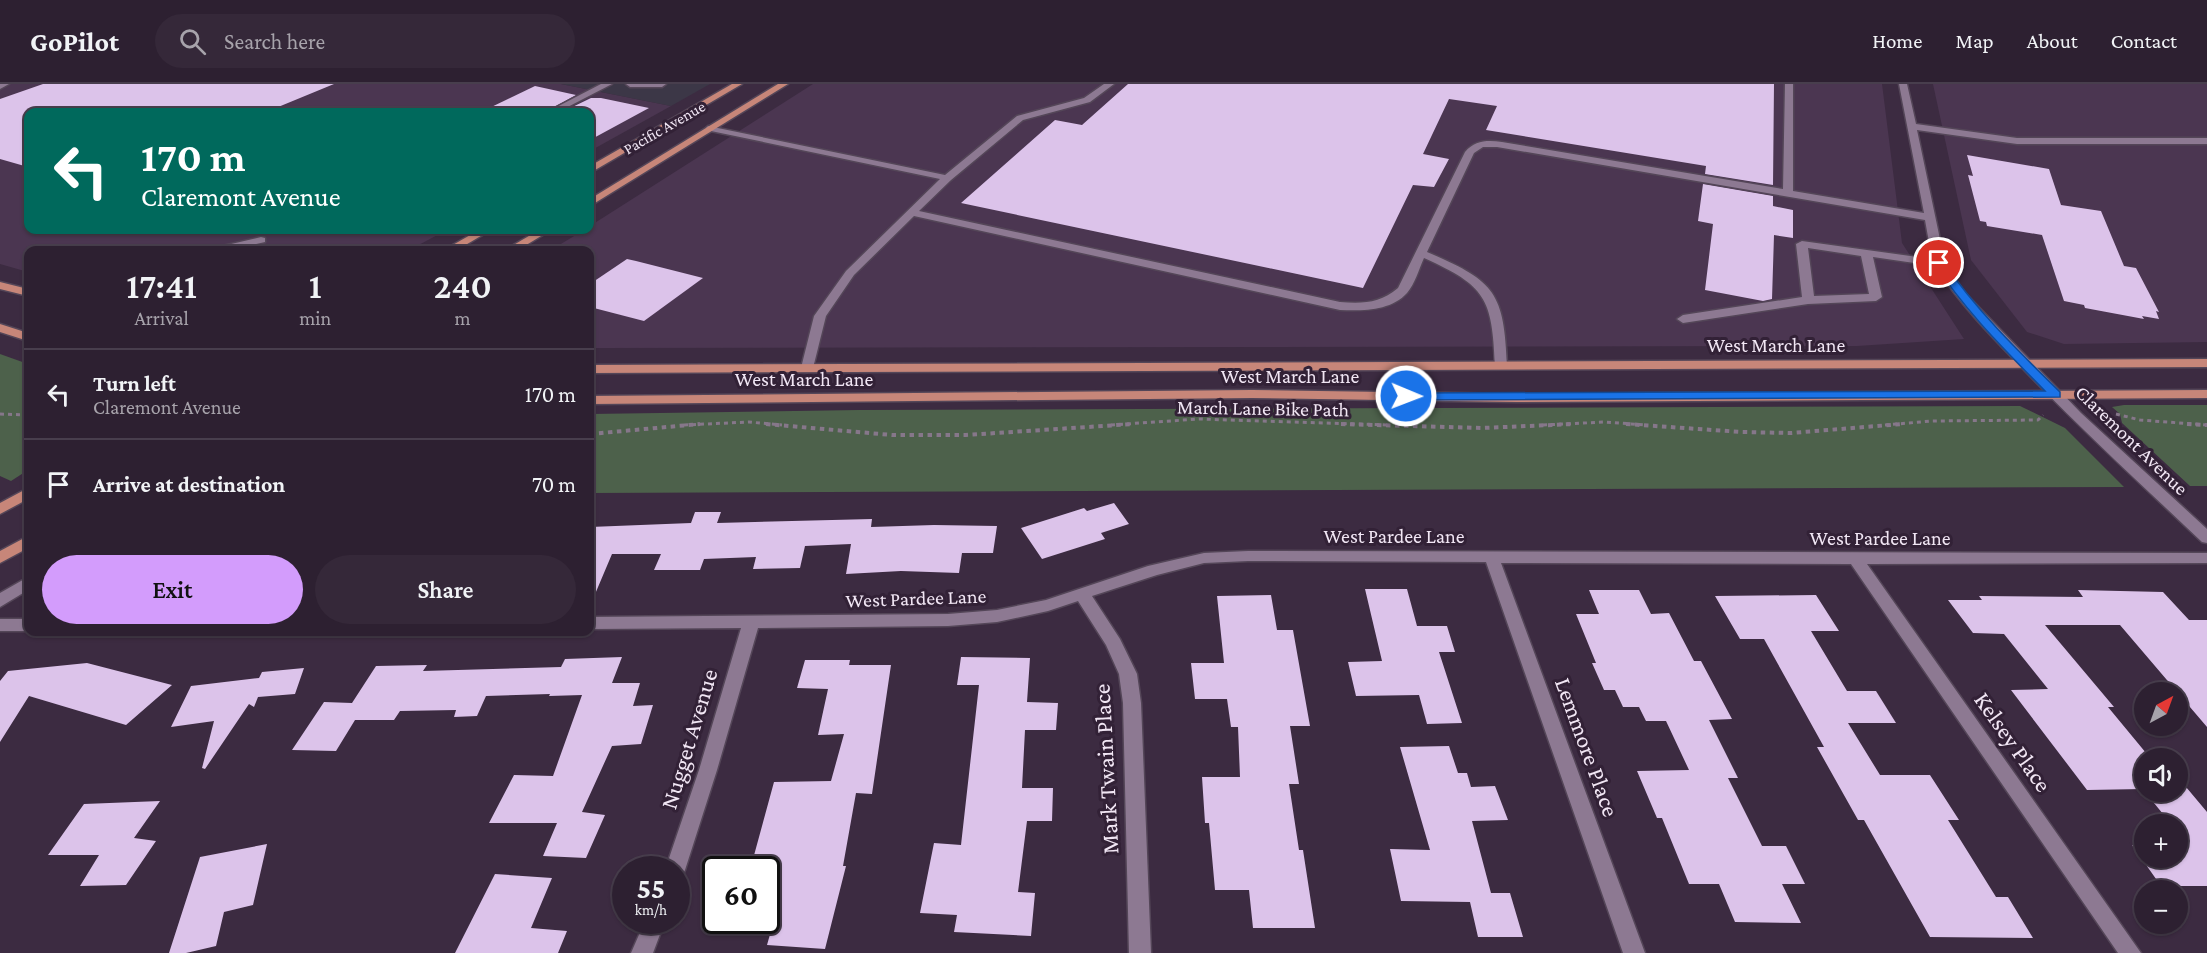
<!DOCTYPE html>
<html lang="en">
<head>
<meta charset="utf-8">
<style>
  body { margin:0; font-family:"Crimson Pro",serif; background:#352839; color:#f1f3f6; height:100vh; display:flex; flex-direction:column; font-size:22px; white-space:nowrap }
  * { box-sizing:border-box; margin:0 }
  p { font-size:20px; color:#a7a3ab }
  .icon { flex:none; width:33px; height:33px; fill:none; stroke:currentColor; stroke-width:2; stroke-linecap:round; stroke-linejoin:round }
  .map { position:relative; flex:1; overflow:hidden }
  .details { position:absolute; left:24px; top:162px; width:570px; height:390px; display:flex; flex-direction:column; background:#2d2031; border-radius:12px; box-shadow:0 2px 4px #0004,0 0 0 2px #483e4d }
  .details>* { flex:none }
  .banner { position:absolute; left:24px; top:24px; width:570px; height:126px; border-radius:12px; box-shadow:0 2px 4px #0004,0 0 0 2px #483e4d; background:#00695c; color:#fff; overflow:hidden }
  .needle { width:39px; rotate:41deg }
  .controls { position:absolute; left:2134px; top:598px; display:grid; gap:12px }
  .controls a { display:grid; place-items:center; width:54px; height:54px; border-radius:50%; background:#2d2031; box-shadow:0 2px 4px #0004,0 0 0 2px #483e4d; font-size:30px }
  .speed { position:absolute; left:612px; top:772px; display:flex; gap:12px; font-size:30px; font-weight:700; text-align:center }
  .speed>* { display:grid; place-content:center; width:78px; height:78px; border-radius:50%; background:#2d2031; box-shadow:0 2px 4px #0004,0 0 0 2px #483e4d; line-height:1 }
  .speed small { font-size:15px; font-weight:400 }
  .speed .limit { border:3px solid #111; border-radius:9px; background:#fff; color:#111 }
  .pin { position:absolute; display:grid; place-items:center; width:51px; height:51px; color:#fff; margin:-26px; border:3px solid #fff; border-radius:50%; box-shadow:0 2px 6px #0007 }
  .me { position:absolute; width:66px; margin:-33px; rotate:91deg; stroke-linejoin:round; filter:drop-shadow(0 0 4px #0008) }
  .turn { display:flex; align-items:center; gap:21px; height:126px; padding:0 18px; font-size:27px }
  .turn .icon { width:78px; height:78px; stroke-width:2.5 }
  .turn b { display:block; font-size:42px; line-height:51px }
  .eta { display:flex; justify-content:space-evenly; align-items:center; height:102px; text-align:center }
  .eta b { font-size:36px; font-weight:600; line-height:42px }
  .button { display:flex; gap:12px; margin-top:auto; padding:12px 18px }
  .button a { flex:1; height:69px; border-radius:36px; background:#d39cfc; color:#111; font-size:24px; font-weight:600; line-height:69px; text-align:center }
  .button a+a { background:#352839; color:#f1f3f6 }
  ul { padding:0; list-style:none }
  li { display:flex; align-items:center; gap:18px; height:90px; padding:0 18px; border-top:2px solid #483e4d }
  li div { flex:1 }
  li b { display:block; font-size:22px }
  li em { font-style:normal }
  header { display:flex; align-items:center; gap:36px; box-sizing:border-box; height:84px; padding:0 30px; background:#2d2031; border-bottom:2px solid #483e4d }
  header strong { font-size:28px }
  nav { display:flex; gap:33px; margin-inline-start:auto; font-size:21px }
  .search { width:420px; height:54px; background:#352839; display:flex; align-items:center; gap:15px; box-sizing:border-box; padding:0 21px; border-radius:33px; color:#a7a3ab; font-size:22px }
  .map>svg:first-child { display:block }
</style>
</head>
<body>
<header>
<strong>GoPilot</strong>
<div class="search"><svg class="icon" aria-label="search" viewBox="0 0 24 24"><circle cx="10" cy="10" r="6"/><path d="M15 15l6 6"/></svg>Search here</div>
<nav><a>Home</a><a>Map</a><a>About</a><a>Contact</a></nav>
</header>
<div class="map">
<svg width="2207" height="869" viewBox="0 0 2207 869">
  <rect width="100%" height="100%" fill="#3c2b41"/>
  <g fill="#4b3651">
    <polygon points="0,0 561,0 671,22 590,67 590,28 28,28 28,146 447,146 409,166 28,166 28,188 0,180"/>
    <polygon points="813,0 1882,0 1902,159 1964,255 1857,262 590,264 590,166 551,166 584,146 590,146 590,142"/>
    <polygon points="1933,0 2207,0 2207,258 2064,260 2027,248 1971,176"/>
  </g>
  <polygon fill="#3c3747" points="561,0 710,0 671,22"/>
  <g fill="#4d614b">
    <polygon points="0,270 28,280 28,386 11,397 0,392"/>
    <polygon points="2124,321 2207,321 2207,402 2190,402 2122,339 2120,330 2112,323"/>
    <polygon points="2020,322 2065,344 2124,403 590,409 590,330 859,326"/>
  </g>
  <g fill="#dcc3ea">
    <polygon points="43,0 334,0 266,28 28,28 28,83 0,75 0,15"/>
    <polygon points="1128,0 1774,0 1773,101 1705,90 1706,82 1486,46 1497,22 1449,15 1423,70 1449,75 1434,103 1413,101 1363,204 961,119 1055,36 1082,41"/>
    <polygon points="535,2 576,11 545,28 481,28"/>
    <polygon points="591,14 601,14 649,24 590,56 590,28 562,28"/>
    <polygon points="1967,71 2049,85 2061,121 2101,127 2124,182 2136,184 2159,228 2156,227 2159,235 2142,232 2144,235 2085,224 2084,221 2064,217 2042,151 1987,142 1986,138 1980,137 1968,91 1973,92"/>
    <polygon points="1703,100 1773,112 1773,122 1793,126 1793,154 1774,151 1772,215 1763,217 1705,206 1713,140 1698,137"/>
    <polygon points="627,175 636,177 703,194 644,237 590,223 590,200"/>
    <polygon points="1114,419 1129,440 1101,449 1105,455 1042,475 1021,444 1084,424 1087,427"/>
    <polygon points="695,428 721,428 717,439 872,435 871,443 934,441 997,442 993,469 962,469 959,489 901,487 846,490 851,460 805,462 800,484 753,485 756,473 704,475 700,486 654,486 661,470 612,470 590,522 590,443 691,439"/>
    <polygon points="1365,505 1407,505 1417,542 1447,542 1455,568 1439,568 1462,639 1427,640 1419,611 1356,612 1348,578 1382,577"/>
    <polygon points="1589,506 1639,506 1651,530 1669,529 1694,577 1701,577 1732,635 1709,636 1738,694 1728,694 1762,762 1786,762 1805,800 1782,800 1801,839 1735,838 1719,800 1689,800 1662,734 1657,734 1637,687 1689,686 1666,637 1646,637 1639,623 1623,623 1615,606 1604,606 1592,579 1596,579 1576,530 1599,530"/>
    <polygon points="2078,506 2163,508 2189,536 2207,536 2207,643 2120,541 2045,541 2114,623 2108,623 2151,675 2145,675 2145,708 2143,705 2087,706 2011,606 2048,605 2004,550 1973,549 1948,516 1982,516 1979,512 2083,513"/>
    <polygon points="1271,511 1277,546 1293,546 1310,642 1290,642 1299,700 1289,700 1299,766 1303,766 1315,844 1253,844 1249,806 1215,806 1209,739 1205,739 1202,693 1240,693 1238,643 1231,643 1227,615 1195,615 1191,579 1224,579 1217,512"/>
    <polygon points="1816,511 1839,547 1811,547 1847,607 1876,607 1896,639 1848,639 1880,691 1930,691 1959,736 1948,736 1996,813 2008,813 2033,854 1930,853 1864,736 1858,736 1817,663 1824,663 1764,555 1740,555 1715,512"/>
    <polygon points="622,573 612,599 640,599 633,622 653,621 641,660 612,662 582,728 605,731 586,774 543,772 557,739 489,739 514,691 553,692 582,611 549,612 550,610 486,612 477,632 454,633 456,626 400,627 394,636 355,636 336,667 292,666 324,618 352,619 376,582 427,581 423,587 561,583 565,575"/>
    <polygon points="961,573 1030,574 1027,618 1058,619 1056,646 1025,646 1022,704 1053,704 1052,737 1027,737 1018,808 1035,809 1031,852 954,848 957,831 920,829 934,759 961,761 979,601 957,601"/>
    <polygon points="805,576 850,576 849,581 891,581 872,710 856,709 843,782 846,782 825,865 767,861 778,822 766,821 766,786 750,786 774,698 831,697 844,650 818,651 828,605 797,604"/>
    <polygon points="87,579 172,601 126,641 29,612 0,658 0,597 8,587"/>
    <polygon points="304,584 295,610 258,613 254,623 249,620 205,685 202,684 214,637 171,643 191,602 259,594 262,588"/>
    <polygon points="1449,662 1458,689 1467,689 1471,703 1495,702 1508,736 1472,737 1491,809 1510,809 1523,853 1478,853 1470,818 1401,817 1390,765 1430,766 1400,663"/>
    <polygon points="2178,697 2181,697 2207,728 2207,802 2161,802 2132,761 2145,761 2145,774 2178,774 2178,761 2188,761 2178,749 2178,741 2172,741 2145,708 2178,708"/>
    <polygon points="160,717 134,754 156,757 126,801 80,802 99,771 48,771 84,720"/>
    <polygon points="267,760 253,821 224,828 216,862 186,869 169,869 200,773"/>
    <polygon points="495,790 552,794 531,844 567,847 558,869 455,869"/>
  </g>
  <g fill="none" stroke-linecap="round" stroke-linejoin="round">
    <g stroke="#544658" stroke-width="3">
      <g id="minor">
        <polygon points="0,0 9,0 0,5"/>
        <polygon points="601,0 612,0 558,28 547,28"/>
        <polygon points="626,0 666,0 662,3 630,3"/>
        <path d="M 1104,0 L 1114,0 L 1090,18 L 1023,36 L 951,96 L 919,127 L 1340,218 C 1363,220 1380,219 1398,204 L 1465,68 C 1475,56 1488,56 1502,58 L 1783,105 L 1785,0 L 1793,0 L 1793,107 L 1924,129 L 1899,0 L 1907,0 L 1916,40 L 2017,54 L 2207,54 L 2207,60 L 2017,60 L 1917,46 L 1945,179 L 1964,208 L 2081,329 L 2207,445 L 2207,459 L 2202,458 C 2143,402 2083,347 2027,289 C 1994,255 1961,222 1935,182 L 1873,173 L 1882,213 L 1876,217 L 1808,220 L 1683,239 L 1677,235 L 1683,231 L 1802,213 L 1796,160 L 1802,157 L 1932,175 L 1925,136 L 1497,63 L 1483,63 L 1474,69 L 1427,168 C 1495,197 1504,208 1507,281 L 1506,284 L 1501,285 L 1495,281 C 1492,214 1486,202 1424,174 C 1419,185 1415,200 1407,209 C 1391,227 1362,227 1340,226 L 914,132 L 854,191 L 826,232 L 813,284 L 807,288 L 802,287 L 801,284 L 814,232 L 846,187 L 940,95 L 711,47 L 706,44 L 708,42 L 945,91 L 1017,32 L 1084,14 ZM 1808,164 L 1861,172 L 1869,210 L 1814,212 Z"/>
        <polygon points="261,153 265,154 265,158 230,166 212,166 214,164"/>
        <polygon points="1248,467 2207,469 2207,479 1867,480 2141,869 2118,869 1851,480 1501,479 1645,869 1623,869 1486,478 1248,477 1204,479 1157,491 1092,512 1120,555 1137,590 1141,619 1151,869 1129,869 1123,619 1119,590 1106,561 1078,517 1048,527 997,538 948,542 758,544 717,686 685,786 682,792 676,794 676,786 665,786 699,686 741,544 590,545 590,533 948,530 997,526 1046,516 1148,482 1204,469"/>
        <polygon points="28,493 28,506 0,523 0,509"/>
        <rect x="0" y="535" width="28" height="12"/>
        <polygon points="645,837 665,837 653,869 631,869"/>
      </g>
    </g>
    <g stroke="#544658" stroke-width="3">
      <g id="major">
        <polygon points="732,0 742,0 590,89 590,82"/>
        <polygon points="778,0 788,0 590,122 590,115"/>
        <polygon points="479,146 491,146 457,166 444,166"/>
        <polygon points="539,146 551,146 518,166 505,166"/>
        <polygon points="0,198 28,205 28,212 0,205"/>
        <polygon points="0,240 28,249 28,257 0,248"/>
        <polygon points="2207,275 2207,283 590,289 590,281"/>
        <polygon points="1252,306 1516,310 2207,306 2207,314 1516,318 1252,314 590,320 590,312"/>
        <polygon points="28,404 28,415 0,430 0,419"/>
        <polygon points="28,452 28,464 0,479 0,467"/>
      </g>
    </g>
    <g stroke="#86778a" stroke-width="3" stroke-dasharray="4 4" stroke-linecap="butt">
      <polyline points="0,330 28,331"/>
      <polyline points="2116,330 2140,336 2207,341"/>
      <polyline points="684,341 749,338 782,341"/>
      <polyline points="1111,341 1199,335 1388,341"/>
      <polyline points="1543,341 1605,338 1646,341"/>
      <polyline points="1885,341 1932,337 2038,336 2043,331"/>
    </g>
    <g stroke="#86778a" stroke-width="4" stroke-dasharray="4.5 4.5" stroke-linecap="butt">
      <polyline points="766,340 892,351 966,351 1133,340"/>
      <polyline points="1341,340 1482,344 1574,340"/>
      <polyline points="1626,340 1742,348 1791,349 1902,340"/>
      <polyline points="2187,340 2207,341"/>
      <polyline points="590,350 700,340"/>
    </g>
    <use href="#minor" fill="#8d7992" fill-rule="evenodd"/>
    <use href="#major" fill="#c78679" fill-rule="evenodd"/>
  </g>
  <path fill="#1a73e8" stroke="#114b97" stroke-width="1.5" d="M 1935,176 L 1942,176 C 1976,226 2017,266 2060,308 L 2060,313 L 1406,316 L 1400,312 L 1406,309 L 2045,307 C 2005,266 1965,227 1934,179 Z"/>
  <g text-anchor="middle" stroke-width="6" stroke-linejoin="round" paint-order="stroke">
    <g font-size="16" fill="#f1e6f4" stroke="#322136">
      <text transform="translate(664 43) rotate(-30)" y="6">Pacific Avenue</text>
    </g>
    <g font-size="20" fill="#f1e6f4" stroke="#322136">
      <text x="1776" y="268">West March Lane</text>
      <text x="1290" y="299">West March Lane</text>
      <text x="804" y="302">West March Lane</text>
      <text transform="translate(1263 324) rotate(1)" y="7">March Lane Bike Path</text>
      <text transform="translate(2132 356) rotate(44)" y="7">Claremont Avenue</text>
      <text x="1394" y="459">West Pardee Lane</text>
      <text x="1880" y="461">West Pardee Lane</text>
      <text transform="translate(916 514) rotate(-2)" y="7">West Pardee Lane</text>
    </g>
    <g font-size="24" fill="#f1e6f4" stroke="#322136">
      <text transform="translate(689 655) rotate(-73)" y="8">Nugget Avenue</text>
      <text transform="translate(2013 658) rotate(55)" y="8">Kelsey Place</text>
      <text transform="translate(1587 663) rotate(70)" y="8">Lemmore Place</text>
      <text transform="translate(1106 685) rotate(-93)" y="8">Mark Twain Place</text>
    </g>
  </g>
</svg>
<div class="controls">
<a><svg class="needle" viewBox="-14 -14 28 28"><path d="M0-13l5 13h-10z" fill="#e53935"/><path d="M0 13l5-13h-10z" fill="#a7a3ab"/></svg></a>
<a><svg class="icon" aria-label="sound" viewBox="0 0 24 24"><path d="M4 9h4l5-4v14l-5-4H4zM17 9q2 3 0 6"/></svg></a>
<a>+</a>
<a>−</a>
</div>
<div class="speed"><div>55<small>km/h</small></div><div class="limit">60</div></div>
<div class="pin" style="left:1939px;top:179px;background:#d93025"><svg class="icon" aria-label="arrive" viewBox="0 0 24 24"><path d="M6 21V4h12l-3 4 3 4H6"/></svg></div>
<svg class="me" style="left:1406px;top:312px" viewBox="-20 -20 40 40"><circle r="17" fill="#1a73e8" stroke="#fff" stroke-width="3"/><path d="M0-11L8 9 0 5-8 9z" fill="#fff"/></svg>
<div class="banner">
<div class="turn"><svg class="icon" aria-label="left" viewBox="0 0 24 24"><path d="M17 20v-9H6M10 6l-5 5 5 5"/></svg><div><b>170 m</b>Claremont Avenue</div></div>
</div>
<section class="details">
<div class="eta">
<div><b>17:41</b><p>Arrival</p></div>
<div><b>1</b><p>min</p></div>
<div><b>240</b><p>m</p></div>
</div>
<ul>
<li><svg class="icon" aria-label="left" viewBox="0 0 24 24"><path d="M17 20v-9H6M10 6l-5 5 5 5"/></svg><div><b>Turn left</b><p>Claremont Avenue</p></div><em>170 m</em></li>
<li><svg class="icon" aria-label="arrive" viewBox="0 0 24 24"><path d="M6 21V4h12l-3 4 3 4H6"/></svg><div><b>Arrive at destination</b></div><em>70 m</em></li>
</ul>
<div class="button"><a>Exit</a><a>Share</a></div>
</section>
</div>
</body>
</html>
